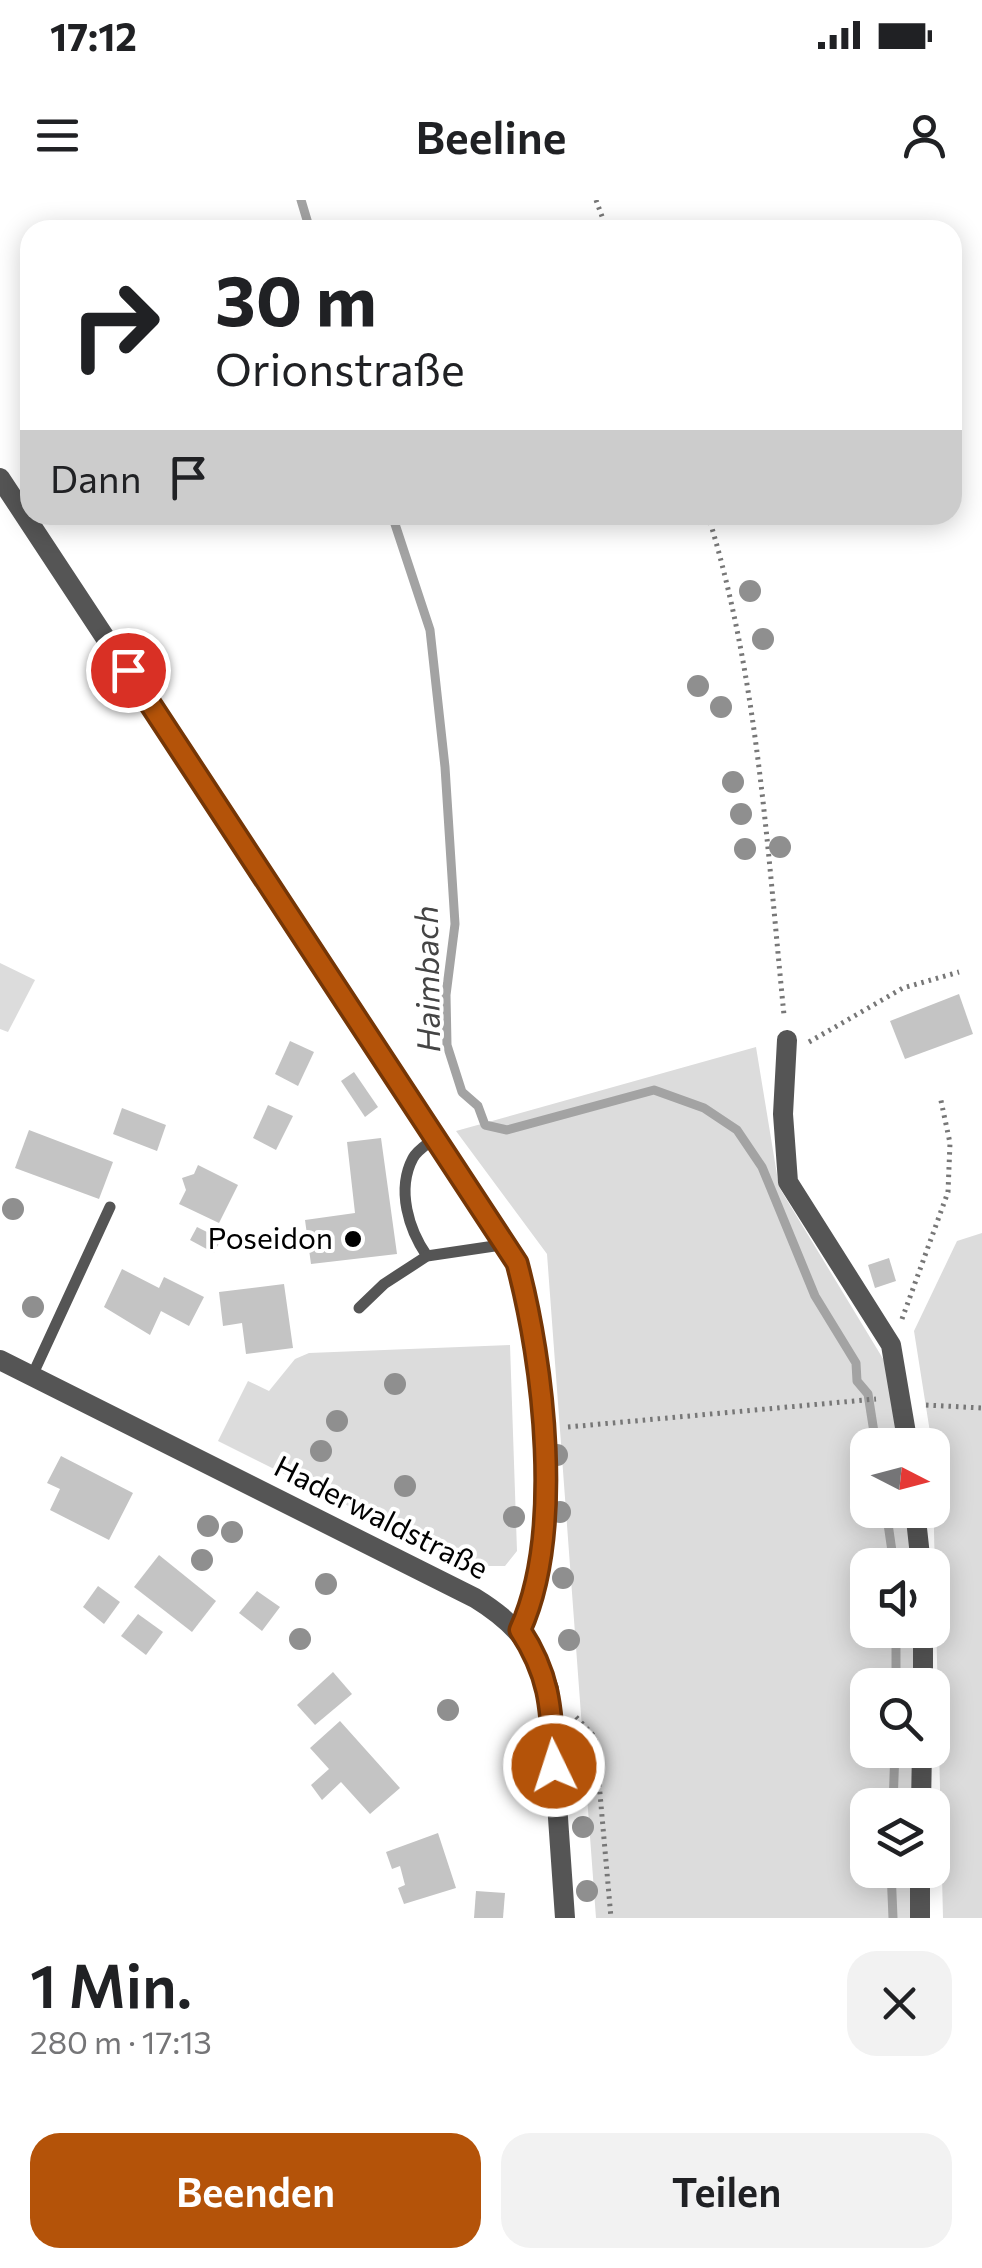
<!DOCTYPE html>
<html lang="de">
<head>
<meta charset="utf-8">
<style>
  body { margin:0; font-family:Commissioner,sans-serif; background:#f2f2f2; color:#202124; height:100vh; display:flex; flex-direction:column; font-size:38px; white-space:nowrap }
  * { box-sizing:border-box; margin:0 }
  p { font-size:32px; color:#757577 }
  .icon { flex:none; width:55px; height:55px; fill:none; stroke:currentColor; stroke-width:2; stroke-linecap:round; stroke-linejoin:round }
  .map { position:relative; height:1718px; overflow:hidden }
  .drawer { display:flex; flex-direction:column; background:#fff; flex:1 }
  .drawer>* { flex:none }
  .hud { position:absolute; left:20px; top:20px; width:942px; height:305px; border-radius:30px; box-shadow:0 5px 25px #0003; background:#fff; color:#202124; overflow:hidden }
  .needle { width:65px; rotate:96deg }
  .fabs { position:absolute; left:850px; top:1228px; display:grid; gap:20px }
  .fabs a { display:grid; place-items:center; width:100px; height:100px; border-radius:20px; background:#fff; box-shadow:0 5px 25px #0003; font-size:50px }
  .pin { position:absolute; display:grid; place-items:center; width:85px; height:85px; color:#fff; margin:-42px; border:5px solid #fff; border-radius:50%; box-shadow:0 2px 10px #0007 }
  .me { position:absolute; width:110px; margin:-55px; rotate:356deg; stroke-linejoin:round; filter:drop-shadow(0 0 8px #0008) }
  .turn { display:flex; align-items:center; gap:35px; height:210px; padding:0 30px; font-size:45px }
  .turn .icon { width:130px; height:130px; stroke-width:2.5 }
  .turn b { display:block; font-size:70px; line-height:85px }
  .then { display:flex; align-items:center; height:95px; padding:0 30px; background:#0003; gap:20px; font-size:38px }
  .round { display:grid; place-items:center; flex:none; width:105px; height:105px; border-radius:30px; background:#f2f2f2 }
  .head { display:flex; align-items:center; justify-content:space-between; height:170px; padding:0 30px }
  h1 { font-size:60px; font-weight:600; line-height:75px }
  .action { display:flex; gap:20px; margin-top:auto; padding:20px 30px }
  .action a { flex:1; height:115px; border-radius:30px; background:#b45309; color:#fff; font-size:40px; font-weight:600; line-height:115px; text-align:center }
  .action a+a { background:#f2f2f2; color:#202124 }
  .status { display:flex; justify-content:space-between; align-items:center; height:70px; padding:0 50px; background:#fff; direction:ltr }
  .status svg { height:28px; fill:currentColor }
  header { display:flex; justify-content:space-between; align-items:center; height:130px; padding:0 30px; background:#fff; font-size:45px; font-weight:600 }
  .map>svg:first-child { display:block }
</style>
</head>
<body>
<div class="status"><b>17:12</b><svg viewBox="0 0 49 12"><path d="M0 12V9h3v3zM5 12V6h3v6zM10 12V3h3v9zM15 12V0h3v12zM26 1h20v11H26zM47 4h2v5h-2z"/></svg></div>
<header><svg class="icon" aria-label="menu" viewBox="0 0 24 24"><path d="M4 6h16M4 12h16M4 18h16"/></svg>Beeline<svg class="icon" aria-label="person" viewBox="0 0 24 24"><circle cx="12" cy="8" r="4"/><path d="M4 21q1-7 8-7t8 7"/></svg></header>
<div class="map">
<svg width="982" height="1718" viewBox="0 0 982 1718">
  <rect width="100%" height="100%" fill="#fff"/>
  <g fill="#dcdcdc">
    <polygon points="0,763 35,780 8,832 0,829"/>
    <polygon points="756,847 779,987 885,1162 900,1245 868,1245 868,1310 911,1310 920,1365 868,1365 868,1430 922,1430 922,1485 868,1485 868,1550 922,1550 921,1605 868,1605 868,1670 921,1670 925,1718 596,1718 547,1054 456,931"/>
    <polygon points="982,1033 982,1718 943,1718 932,1245 914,1131 957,1041"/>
    <polygon points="510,1145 517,1351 505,1366 481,1366 449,1356 218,1241 248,1181 269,1191 295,1159 309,1153"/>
  </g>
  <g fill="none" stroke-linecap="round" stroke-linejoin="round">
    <g stroke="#a3a3a3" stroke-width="9">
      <polyline points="301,0 310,30"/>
      <polyline points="392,315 430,430 445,567 455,724 446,795 447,845 462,892 478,906 485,925 507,930 654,890 704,908 737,930 762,967 815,1096 856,1163 857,1181 868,1194 876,1245"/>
      <polyline points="886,1310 894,1365"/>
      <polyline points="896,1485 896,1430"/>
      <polyline points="893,1605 895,1550"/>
      <polyline points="891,1670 893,1718"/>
    </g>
  </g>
  <g fill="#c4c4c4">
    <polygon points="959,794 973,834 905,859 890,821"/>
    <polygon points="290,841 314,852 298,886 275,874"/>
    <polygon points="354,872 378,907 365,917 341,881"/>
    <polygon points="268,905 293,916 276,950 253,938"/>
    <polygon points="122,908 166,925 157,951 113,934"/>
    <polygon points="29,930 113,962 99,999 15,968"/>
    <polygon points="381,938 397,1054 311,1064 305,1020 355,1013 347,942"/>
    <polygon points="198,965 238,985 219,1023 179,1004 186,990 182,978 194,974"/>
    <polygon points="197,1027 221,1039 214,1053 190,1040"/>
    <polygon points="889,1058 896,1081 875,1088 868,1065"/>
    <polygon points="122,1069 159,1088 164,1077 204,1097 189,1126 161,1111 150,1135 104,1107"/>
    <polygon points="284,1084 293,1148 246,1154 242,1123 223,1126 219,1092"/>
    <polygon points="61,1256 133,1293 109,1340 50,1310 60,1289 47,1283"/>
    <polygon points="159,1355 216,1401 192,1432 134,1387"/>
    <polygon points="98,1386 120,1402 104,1424 83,1407"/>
    <polygon points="257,1391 280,1407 262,1431 239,1413"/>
    <polygon points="138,1414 163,1432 146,1455 121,1436"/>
    <polygon points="333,1472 352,1494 315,1525 297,1505"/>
    <polygon points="340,1521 400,1588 370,1614 341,1582 322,1600 311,1585 329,1569 310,1548"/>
    <polygon points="438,1633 456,1688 404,1704 398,1688 405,1685 400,1666 392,1669 386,1652"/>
    <polygon points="476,1691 505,1693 503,1718 474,1718"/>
  </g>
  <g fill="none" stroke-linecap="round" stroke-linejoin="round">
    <g stroke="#777" stroke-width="5" stroke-dasharray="2.5 5" stroke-linecap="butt">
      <polyline points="596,0 607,30"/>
      <path d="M 708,315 C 758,477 767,647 784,815"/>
      <polyline points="809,842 903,788 959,772"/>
      <polyline points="902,1119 948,992 950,943 940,896"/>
      <polyline points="926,1205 982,1208"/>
      <polyline points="568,1227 876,1199"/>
      <polyline points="576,1517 595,1537 611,1718"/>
    </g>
    <g stroke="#555" stroke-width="11">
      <path d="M 427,1056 C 409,1030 396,990 413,958 C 417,950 429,943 436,937"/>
      <polyline points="359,1108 384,1084 427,1056 508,1044"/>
      <polyline points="32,1176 110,1007"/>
    </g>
    <g stroke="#555" stroke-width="20">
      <path d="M 0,278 L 517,1063 C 544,1164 564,1333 520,1429"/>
      <polyline points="787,840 783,914 788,982 891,1145 908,1245"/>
      <path d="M 0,1160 L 475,1398 C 514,1422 535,1446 549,1489 L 565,1718"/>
      <polyline points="915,1310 921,1365"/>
      <polyline points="923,1430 923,1485"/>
      <polyline points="921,1605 922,1550"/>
      <polyline points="920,1670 920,1718"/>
    </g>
  </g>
  <g fill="#8f8f8f">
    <circle cx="750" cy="391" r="11"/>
    <circle cx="763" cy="439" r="11"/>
    <circle cx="698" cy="486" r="11"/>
    <circle cx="721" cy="507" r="11"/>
    <circle cx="733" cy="582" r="11"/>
    <circle cx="741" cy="614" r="11"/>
    <circle cx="780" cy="647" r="11"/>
    <circle cx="745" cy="649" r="11"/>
    <circle cx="13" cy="1009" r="11"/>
    <circle cx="33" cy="1107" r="11"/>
    <circle cx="395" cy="1184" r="11"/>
    <circle cx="337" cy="1221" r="11"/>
    <circle cx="321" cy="1251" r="11"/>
    <circle cx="557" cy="1255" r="11"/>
    <circle cx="405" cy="1286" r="11"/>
    <circle cx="560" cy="1312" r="11"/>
    <circle cx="514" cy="1317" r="11"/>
    <circle cx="208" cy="1326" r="11"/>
    <circle cx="232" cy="1332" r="11"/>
    <circle cx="202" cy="1360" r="11"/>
    <circle cx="563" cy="1378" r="11"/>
    <circle cx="326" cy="1384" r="11"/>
    <circle cx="300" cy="1439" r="11"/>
    <circle cx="569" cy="1440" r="11"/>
    <circle cx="448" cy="1510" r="11"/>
    <circle cx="580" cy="1558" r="11"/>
    <circle cx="583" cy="1627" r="11"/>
    <circle cx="587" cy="1691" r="11"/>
  </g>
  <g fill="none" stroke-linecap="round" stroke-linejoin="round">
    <g stroke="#753606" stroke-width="25">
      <path id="route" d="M 128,470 L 517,1063 C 544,1164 564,1334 520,1430 C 551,1477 551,1510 554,1566"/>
    </g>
    <use href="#route" stroke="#b45309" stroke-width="18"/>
  </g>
  <circle fill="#000" stroke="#fff" stroke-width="4" cx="353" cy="1039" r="10"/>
  <g text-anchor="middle" stroke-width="8" stroke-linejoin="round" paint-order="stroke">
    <g font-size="30" fill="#000" stroke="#fff" text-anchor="end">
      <text x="333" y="1049">Poseidon</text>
    </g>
    <g font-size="30" fill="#000" stroke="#fff">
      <text transform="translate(381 1318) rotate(27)" y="10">Haderwaldstraße</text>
    </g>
    <g font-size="32" font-style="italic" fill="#444" stroke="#fff">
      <text transform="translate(428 779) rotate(-91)" y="11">Haimbach</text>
    </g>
  </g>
</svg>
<div class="fabs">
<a><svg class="needle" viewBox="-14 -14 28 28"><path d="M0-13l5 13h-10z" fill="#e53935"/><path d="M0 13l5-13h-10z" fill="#757577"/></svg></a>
<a><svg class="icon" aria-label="sound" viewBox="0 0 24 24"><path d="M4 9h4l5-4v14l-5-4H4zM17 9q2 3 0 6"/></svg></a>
<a><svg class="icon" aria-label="search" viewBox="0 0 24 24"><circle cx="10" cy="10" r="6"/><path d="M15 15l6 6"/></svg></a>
<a><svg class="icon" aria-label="layers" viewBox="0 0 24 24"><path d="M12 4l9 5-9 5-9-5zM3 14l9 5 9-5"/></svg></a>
</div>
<div class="pin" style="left:128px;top:470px;background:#d93025"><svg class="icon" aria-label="arrive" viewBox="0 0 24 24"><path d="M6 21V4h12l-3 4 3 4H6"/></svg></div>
<svg class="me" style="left:554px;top:1566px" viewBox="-20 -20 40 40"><circle r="17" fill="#b45309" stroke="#fff" stroke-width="3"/><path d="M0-11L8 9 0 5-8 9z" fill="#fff"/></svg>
<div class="hud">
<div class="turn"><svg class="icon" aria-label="right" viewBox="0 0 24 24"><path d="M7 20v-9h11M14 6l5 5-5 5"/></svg><div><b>30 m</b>Orionstraße</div></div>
<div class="then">Dann<svg class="icon" aria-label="arrive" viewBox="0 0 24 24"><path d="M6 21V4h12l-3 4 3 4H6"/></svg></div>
</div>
</div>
<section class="drawer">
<div class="head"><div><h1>1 Min.</h1><p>280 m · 17:13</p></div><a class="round"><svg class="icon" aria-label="close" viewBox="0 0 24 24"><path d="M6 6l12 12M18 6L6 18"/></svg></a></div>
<div class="action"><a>Beenden</a><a>Teilen</a></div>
</section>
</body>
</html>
